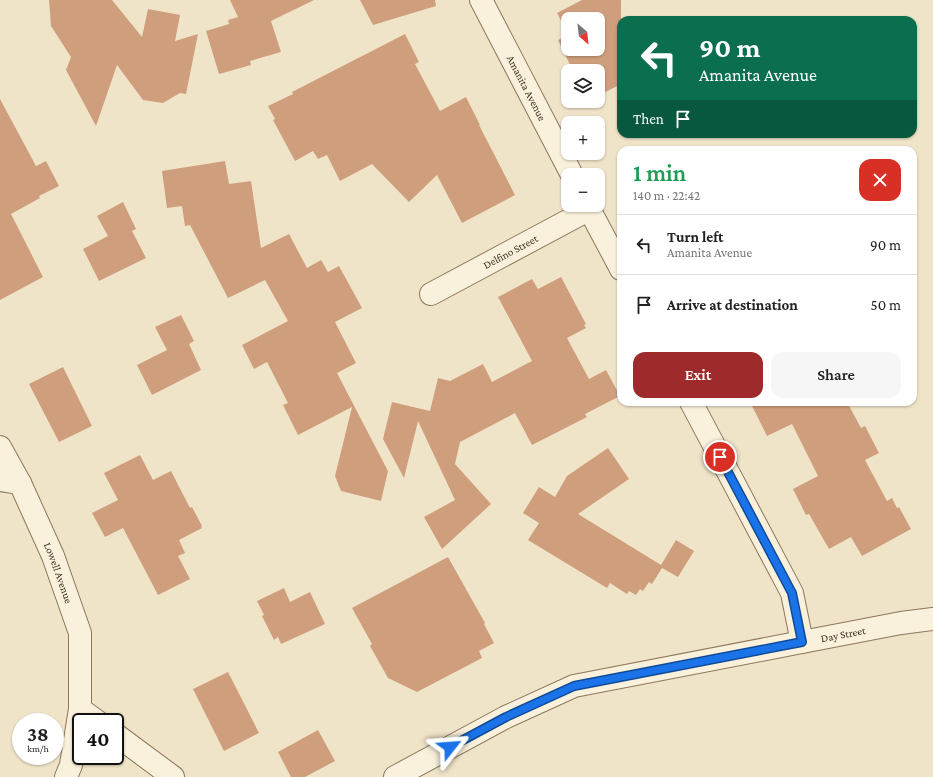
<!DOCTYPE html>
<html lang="en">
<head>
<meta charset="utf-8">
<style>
  body { margin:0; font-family:"Crimson Pro",serif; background:#f6f6f6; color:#222; height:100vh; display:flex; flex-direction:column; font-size:15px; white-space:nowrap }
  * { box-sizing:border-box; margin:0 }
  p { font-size:13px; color:#767676 }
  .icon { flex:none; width:22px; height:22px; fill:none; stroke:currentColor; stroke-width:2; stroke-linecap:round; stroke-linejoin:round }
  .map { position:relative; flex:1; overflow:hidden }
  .panel { position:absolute; left:617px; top:146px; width:300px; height:260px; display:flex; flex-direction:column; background:#fff; border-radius:12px; box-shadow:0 1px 3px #0004 }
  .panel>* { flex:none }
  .guide { position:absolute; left:617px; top:16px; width:300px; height:122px; border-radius:12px; box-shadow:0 1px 3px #0004; background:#0b6e4f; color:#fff; overflow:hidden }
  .needle { width:26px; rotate:152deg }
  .tools { position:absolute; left:561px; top:12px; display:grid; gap:8px }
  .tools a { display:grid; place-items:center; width:44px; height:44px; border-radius:8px; background:#fff; box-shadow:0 1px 3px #0004; font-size:20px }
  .speed { position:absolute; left:12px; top:713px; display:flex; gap:8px; font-size:20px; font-weight:700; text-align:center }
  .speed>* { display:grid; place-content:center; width:52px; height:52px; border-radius:50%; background:#fff; box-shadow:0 1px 3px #0004; line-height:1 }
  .speed small { font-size:10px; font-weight:400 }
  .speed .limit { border:2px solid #111; border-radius:6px; background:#fff; color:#111 }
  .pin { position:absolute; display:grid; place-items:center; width:34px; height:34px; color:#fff; margin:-17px; border:2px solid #fff; border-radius:50%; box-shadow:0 1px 4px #0007 }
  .me { position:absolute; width:44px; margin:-22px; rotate:62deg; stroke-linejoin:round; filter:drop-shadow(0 0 3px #0008) }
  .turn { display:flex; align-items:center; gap:14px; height:84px; padding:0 16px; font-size:18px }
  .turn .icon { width:52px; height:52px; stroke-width:2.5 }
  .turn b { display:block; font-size:28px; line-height:34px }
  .then { display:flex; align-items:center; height:38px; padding:0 16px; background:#0003; gap:8px; font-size:15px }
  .round { display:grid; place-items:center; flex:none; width:42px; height:42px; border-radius:12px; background:#f6f6f6 }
  .headline { display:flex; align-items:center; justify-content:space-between; height:68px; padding:0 16px }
  h1 { font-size:24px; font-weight:600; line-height:30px; color:#1e9e55 }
  .action { display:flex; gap:8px; margin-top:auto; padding:8px 16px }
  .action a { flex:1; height:46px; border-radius:12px; background:#9e2a2b; color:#fff; font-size:16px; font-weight:600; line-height:46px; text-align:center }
  .action a+a { background:#f6f6f6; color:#222 }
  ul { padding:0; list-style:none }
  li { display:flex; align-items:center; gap:12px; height:60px; padding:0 16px; border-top:1px solid #e0e0e0 }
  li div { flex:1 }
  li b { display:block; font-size:15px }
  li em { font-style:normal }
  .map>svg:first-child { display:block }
</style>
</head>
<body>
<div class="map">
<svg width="933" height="777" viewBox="0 0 933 777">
  <rect width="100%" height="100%" fill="#f0e4c8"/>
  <g fill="#cf9f7d">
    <polygon points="49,0 112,0 142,37 148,9 180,15 175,41 198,34 186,94 180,93 163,103 143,100 117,65 96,126 66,70 71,57 51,26"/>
    <polygon points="230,0 314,0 271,21 281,52 250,61 251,65 219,74 206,31 229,24 228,20 238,17"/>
    <polygon points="360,0 435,0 436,6 373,25"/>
    <polygon points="582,0 621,0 621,84 598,96 598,71 573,71 558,40 568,35 568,49 598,49 598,19 568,19 568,34 557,13"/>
    <polygon points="405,34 419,62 415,64 440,111 466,97 480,125 479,125 515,195 462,223 437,175 409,202 372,164 340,181 327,155 318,159 313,151 295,161 273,120 275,119 268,106 293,94 292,92"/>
    <polygon points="0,99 36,166 46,161 59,186 39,196 40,198 11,214 43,277 0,300"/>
    <polygon points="225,161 229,184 251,181 261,248 289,234 307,268 321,260 328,272 339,266 362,308 335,322 356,363 337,373 388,471 381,501 341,491 335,476 352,407 298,435 283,405 288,403 267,362 254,369 242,345 288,321 265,280 228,298 190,225 185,226 182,206 167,208 162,171"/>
    <polygon points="123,202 136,229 132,231 146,258 99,281 83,249 108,236 97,216"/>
    <polygon points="561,277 586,324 584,325 586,328 567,338 589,379 606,370 620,396 585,414 587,417 532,445 515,413 460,442 455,464 491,504 442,549 424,517 455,500 418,421 404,478 383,439 392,402 430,411 438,378 450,381 483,364 492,382 532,361 498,297 532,279 538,289"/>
    <polygon points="181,315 194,341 189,344 201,370 152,395 137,365 167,350 155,327"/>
    <polygon points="63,367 92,426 59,442 29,384"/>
    <polygon points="750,402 847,402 861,428 865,426 879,453 865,460 887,501 892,498 897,508 899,507 911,529 862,556 851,537 829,549 809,514 806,515 793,489 818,476 792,424 767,436"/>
    <polygon points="608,448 629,479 578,514 661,565 676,540 694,551 678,577 662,568 652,584 649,582 643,591 640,589 636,595 629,591 627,594 610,583 607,588 528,540 539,523 523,513 539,487 555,497 567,476"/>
    <polygon points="140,455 153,480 171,471 190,508 192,507 202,526 201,526 202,528 179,540 185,553 178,556 190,579 158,595 123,528 105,537 92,513 118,500 104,473"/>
    <polygon points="448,557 485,623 484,624 494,643 479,651 482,658 417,692 388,678 370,646 372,644 352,608"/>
    <polygon points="284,588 290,602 310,592 325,624 281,644 278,637 274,640 262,616 264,615 257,601"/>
    <polygon points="228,672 259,733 224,751 193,689"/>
    <polygon points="318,730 335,761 305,777 291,777 278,752"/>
  </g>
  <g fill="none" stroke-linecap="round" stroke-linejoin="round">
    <g stroke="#8d765c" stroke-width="24">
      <g id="minor">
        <path id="s1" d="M 481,0 L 572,175"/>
        <polyline points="587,205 621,269"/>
        <path id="s2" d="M 431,294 L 590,209"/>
        <polyline points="691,402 792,593 802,642"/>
        <polyline points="0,480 20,483"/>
        <polyline points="66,777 71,765 80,709"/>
      </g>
    </g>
    <g stroke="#8d765c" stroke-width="24">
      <g id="tertiary">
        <path id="s3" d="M 0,447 L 20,483 L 53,556 L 80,633 L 80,709 L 98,722"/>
        <polyline points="115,734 173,777"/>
        <path id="s4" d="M 395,777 L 506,717 L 574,686 L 802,642 L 901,623 L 933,619"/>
      </g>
    </g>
    <use href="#minor" stroke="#faf1dc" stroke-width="22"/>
    <use href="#tertiary" stroke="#faf1dc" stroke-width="22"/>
  </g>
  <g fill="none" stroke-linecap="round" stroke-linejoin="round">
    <g stroke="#114b97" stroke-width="10">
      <polyline id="route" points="450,747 506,717 574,686 802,642 792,593 720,457"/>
    </g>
    <use href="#route" stroke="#1a73e8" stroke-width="7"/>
  </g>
  <g text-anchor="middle" stroke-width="3" stroke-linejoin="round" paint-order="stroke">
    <g font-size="11" fill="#3d2e20" stroke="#f7eed8">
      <text dy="4" stroke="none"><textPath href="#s1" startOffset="99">Amanita Avenue</textPath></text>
      <text dy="4" stroke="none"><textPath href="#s2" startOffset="90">Delfino Street</textPath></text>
      <text dy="4" stroke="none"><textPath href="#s3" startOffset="139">Lowell Avenue</textPath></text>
      <text dy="4" stroke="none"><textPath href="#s4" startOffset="475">Day Street</textPath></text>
    </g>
  </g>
</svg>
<div class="tools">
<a><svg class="needle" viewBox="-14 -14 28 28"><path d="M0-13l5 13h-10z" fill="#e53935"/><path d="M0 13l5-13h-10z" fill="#767676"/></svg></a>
<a><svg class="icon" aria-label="layers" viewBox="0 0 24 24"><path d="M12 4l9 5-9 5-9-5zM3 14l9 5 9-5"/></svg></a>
<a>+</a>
<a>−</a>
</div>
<div class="speed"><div>38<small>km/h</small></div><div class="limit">40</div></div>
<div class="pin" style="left:720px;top:457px;background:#d93025"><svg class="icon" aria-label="arrive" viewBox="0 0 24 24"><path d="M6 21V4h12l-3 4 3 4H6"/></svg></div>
<svg class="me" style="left:450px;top:747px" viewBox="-20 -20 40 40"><path d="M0-17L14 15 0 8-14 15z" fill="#1a73e8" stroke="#fff" stroke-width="4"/></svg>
<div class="guide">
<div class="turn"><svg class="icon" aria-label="left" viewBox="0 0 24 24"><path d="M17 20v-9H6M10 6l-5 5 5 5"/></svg><div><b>90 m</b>Amanita Avenue</div></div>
<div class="then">Then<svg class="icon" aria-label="arrive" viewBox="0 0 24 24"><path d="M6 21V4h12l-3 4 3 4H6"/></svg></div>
</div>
<section class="panel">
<div class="headline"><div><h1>1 min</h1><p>140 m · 22:42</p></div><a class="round" style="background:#d93025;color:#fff"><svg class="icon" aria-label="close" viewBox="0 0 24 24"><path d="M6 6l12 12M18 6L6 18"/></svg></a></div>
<ul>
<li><svg class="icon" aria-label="left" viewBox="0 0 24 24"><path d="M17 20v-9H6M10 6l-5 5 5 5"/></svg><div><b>Turn left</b><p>Amanita Avenue</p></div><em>90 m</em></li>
<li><svg class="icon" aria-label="arrive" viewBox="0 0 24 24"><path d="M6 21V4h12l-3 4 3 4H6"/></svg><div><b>Arrive at destination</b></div><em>50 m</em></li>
</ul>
<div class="action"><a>Exit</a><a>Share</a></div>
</section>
</div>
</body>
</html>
